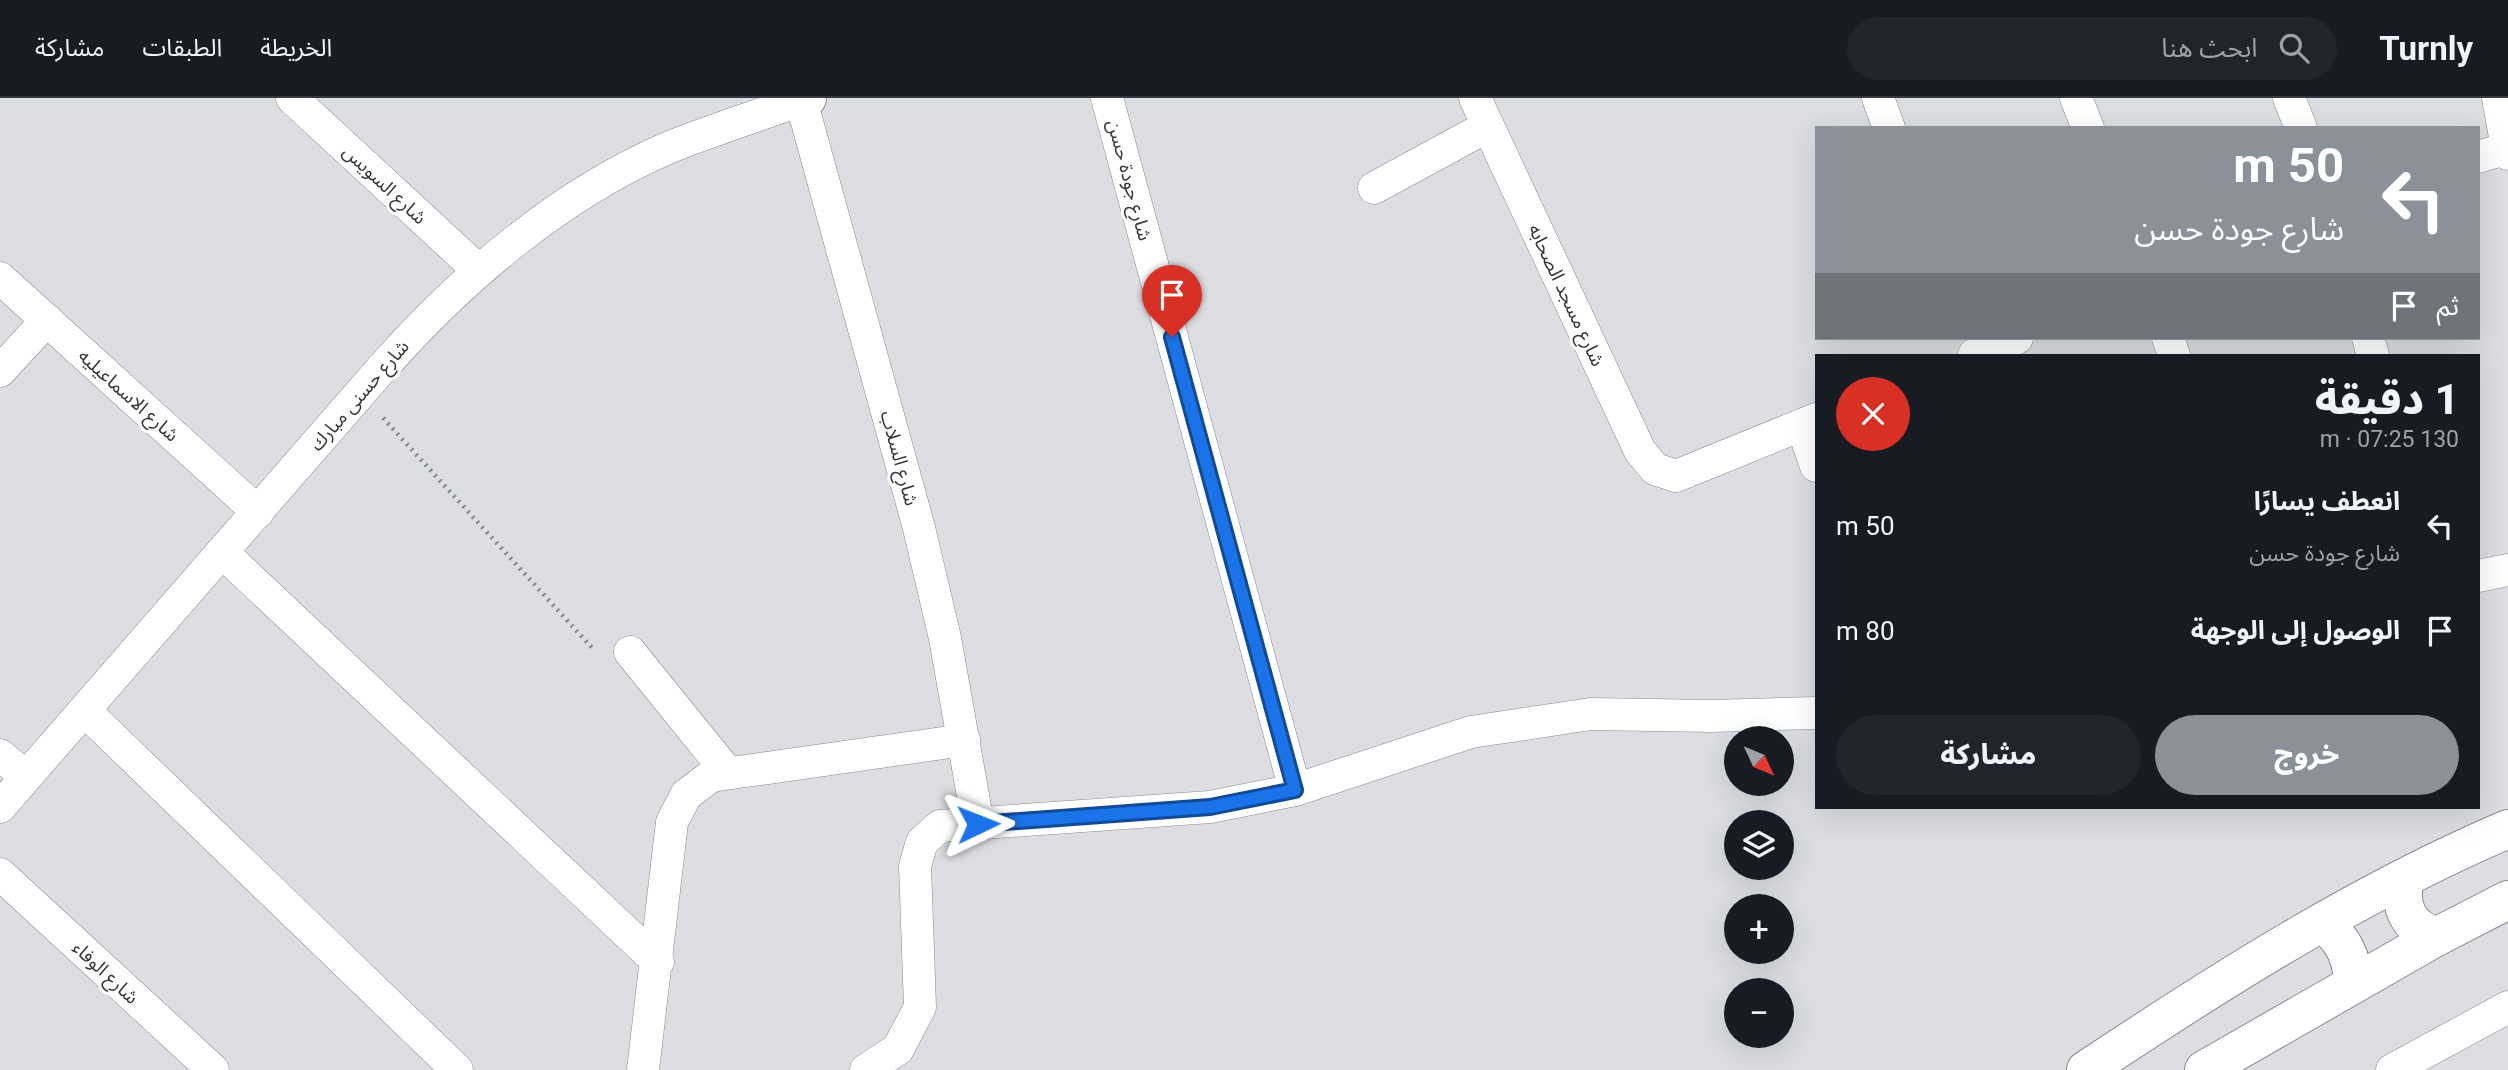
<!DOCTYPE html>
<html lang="ar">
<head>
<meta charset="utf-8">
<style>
  body { margin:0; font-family:Roboto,"Noto Sans Arabic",sans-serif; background:#20242c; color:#f1f3f6; direction:rtl; height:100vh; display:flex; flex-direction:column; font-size:26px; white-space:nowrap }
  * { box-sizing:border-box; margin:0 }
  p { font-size:23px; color:#9ea1a6 }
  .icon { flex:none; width:38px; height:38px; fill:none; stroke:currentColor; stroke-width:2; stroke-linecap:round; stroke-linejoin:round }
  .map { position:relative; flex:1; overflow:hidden; direction:ltr }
  .side { position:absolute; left:1815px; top:256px; width:665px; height:455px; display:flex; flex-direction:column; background:#171b24; border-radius:0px; box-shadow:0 7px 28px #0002; direction:rtl }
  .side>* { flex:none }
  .banner { position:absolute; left:1815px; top:28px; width:665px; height:214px; border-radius:0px; box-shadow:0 7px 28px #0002; direction:rtl; background:#8c9099; color:#fff; overflow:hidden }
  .needle { width:46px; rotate:134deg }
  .fabs { position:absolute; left:1724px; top:628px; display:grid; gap:14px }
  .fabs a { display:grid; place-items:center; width:70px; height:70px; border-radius:50%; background:#171b24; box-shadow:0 7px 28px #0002; font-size:35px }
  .pin { position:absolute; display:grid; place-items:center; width:60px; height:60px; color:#fff; margin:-72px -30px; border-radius:50% 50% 50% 0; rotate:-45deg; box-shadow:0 0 7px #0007 }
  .pin .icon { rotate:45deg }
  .me { position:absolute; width:77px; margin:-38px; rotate:88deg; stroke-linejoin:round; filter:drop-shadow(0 0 5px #0008) }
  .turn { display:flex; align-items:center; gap:24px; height:147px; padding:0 21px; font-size:32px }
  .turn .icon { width:91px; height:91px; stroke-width:2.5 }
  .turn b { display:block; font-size:49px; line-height:60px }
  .then { display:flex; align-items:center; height:66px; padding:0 21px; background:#0003; gap:14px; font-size:26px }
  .round { display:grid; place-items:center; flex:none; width:74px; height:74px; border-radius:37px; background:#20242c }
  .head { display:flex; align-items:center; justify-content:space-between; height:119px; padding:0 21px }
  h1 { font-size:42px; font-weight:800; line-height:52px }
  .cta { display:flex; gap:14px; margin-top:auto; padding:14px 21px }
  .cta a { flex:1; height:80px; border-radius:42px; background:#8c9099; color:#fff; font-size:28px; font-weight:800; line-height:80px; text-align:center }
  .cta a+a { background:#20242c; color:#f1f3f6 }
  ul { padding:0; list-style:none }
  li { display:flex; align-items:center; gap:21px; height:105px; padding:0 21px }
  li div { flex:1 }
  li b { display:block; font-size:26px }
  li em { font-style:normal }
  header { display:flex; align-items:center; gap:42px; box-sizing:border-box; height:98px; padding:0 35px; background:#171b24; border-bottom:2px solid #363941 }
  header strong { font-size:33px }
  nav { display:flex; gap:38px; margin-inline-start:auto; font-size:24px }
  .search { width:490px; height:63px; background:#20242c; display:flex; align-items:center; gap:18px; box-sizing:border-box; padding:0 24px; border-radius:38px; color:#9ea1a6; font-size:26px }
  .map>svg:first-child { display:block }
</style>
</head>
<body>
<header>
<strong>Turnly</strong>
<div class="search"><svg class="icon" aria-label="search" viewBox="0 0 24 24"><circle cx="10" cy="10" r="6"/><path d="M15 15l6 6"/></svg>ابحث هنا</div>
<nav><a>الخريطة</a><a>الطبقات</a><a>مشاركة</a></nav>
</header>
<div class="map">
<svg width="2508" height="972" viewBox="0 0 2508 972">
  <rect width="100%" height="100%" fill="#dcdee2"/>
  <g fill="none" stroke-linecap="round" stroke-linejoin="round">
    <g stroke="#898a8e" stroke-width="33">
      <g id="street">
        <polyline points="292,0 478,172"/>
        <polyline points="1107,0 1295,692"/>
        <polyline points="1475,0 1640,353 1655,371 1676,378 1816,321"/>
        <polyline points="1878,0 1889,30"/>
        <polyline points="2076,0 2088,30"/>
        <polyline points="2289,0 2301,30"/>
        <polyline points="2498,0 2508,56"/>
        <polyline points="2478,59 2508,50"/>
        <polyline points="1374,90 1488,28"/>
        <polyline points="0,180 258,414"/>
        <polyline points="2168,240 2174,257"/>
        <polyline points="2368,240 2373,257"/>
        <polyline points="1974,257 2017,240"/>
        <polyline points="0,273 47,222"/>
        <polyline points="1802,327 1816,368"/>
        <polyline points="222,454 658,864"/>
        <polyline points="2478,478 2508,472"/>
        <polyline points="630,554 728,675"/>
        <polyline points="85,613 457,972"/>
        <polyline points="0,657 26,679"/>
        <path d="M 0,709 L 383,269 C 461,181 560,96 670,49 C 712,32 757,18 801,2 L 919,430 L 945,540 L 978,726"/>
        <polyline points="0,776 213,972"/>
        <polyline points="643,972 672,724 686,697 711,678 964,642"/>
        <polyline points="866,972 898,951 920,909 915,768 922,744 940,728 1210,709 1295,692 1471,634 1591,616 1712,618 1816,615"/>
        <polyline points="2392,972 2508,909"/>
      </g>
    </g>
    <g stroke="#898a8e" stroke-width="40">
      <g id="secondary">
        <polyline points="800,0 807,0"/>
        <path d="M 2405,780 C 2398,809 2408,829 2436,839"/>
        <path d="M 2323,825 C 2344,842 2352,859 2353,886"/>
        <path d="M 2086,972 C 2220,883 2360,794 2508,731"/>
        <polyline points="2204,972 2436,839 2508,802"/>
      </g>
    </g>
    <polyline stroke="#838587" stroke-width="4.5" stroke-dasharray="2 5" stroke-linecap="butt" points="383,320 594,552"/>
    <use href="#street" stroke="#fff" stroke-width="32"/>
    <use href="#secondary" stroke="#fff" stroke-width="38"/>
  </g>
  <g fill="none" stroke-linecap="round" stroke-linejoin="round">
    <g stroke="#114b97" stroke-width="18">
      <polyline id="route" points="978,726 1210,709 1295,692 1172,239"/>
    </g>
    <use href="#route" stroke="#1a73e8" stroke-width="12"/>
  </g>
  <g text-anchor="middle" stroke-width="6" stroke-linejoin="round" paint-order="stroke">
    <g font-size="19" fill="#353637" stroke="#fff">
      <text transform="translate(1130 82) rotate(75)" y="7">شارع جودة حسن</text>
      <text transform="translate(385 86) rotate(43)" y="7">شارع السويس</text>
      <text transform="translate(1567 197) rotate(65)" y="7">شارع مسجد الصحابه</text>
      <text transform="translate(129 297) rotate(42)" y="7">شارع الاسماعيليه</text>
      <text transform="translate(359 297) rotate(-49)" y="7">شارع حسنى مبارك</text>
      <text transform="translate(900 360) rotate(75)" y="7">شارع السلاب</text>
      <text transform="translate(106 874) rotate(43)" y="7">شارع الوفاء</text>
    </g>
  </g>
</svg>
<div class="fabs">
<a><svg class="needle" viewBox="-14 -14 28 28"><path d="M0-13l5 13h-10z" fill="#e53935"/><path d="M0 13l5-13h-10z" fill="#9ea1a6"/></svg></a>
<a><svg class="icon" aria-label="layers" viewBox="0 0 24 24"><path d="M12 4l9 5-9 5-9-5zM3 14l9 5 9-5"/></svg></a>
<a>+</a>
<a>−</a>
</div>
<div class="pin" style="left:1172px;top:239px;background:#d93025"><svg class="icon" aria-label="arrive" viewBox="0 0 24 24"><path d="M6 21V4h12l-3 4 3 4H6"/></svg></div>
<svg class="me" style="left:978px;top:726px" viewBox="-20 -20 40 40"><path d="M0-17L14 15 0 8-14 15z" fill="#1a73e8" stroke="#fff" stroke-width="4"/></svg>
<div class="banner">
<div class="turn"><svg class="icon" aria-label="left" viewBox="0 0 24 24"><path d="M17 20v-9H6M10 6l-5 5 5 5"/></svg><div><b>50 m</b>شارع جودة حسن</div></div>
<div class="then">ثم<svg class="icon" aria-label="arrive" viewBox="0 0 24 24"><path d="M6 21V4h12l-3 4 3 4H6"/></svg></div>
</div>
<section class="side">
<div class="head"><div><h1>1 دقيقة</h1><p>130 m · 07:25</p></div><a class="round" style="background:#d93025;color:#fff"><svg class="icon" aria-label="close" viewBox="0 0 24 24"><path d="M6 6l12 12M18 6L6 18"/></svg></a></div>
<ul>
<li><svg class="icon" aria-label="left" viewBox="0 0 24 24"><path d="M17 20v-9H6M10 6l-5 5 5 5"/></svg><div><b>انعطف يسارًا</b><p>شارع جودة حسن</p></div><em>50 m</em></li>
<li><svg class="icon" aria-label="arrive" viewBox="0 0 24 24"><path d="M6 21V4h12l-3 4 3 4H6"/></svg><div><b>الوصول إلى الوجهة</b></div><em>80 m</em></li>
</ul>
<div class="cta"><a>خروج</a><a>مشاركة</a></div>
</section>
</div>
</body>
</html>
